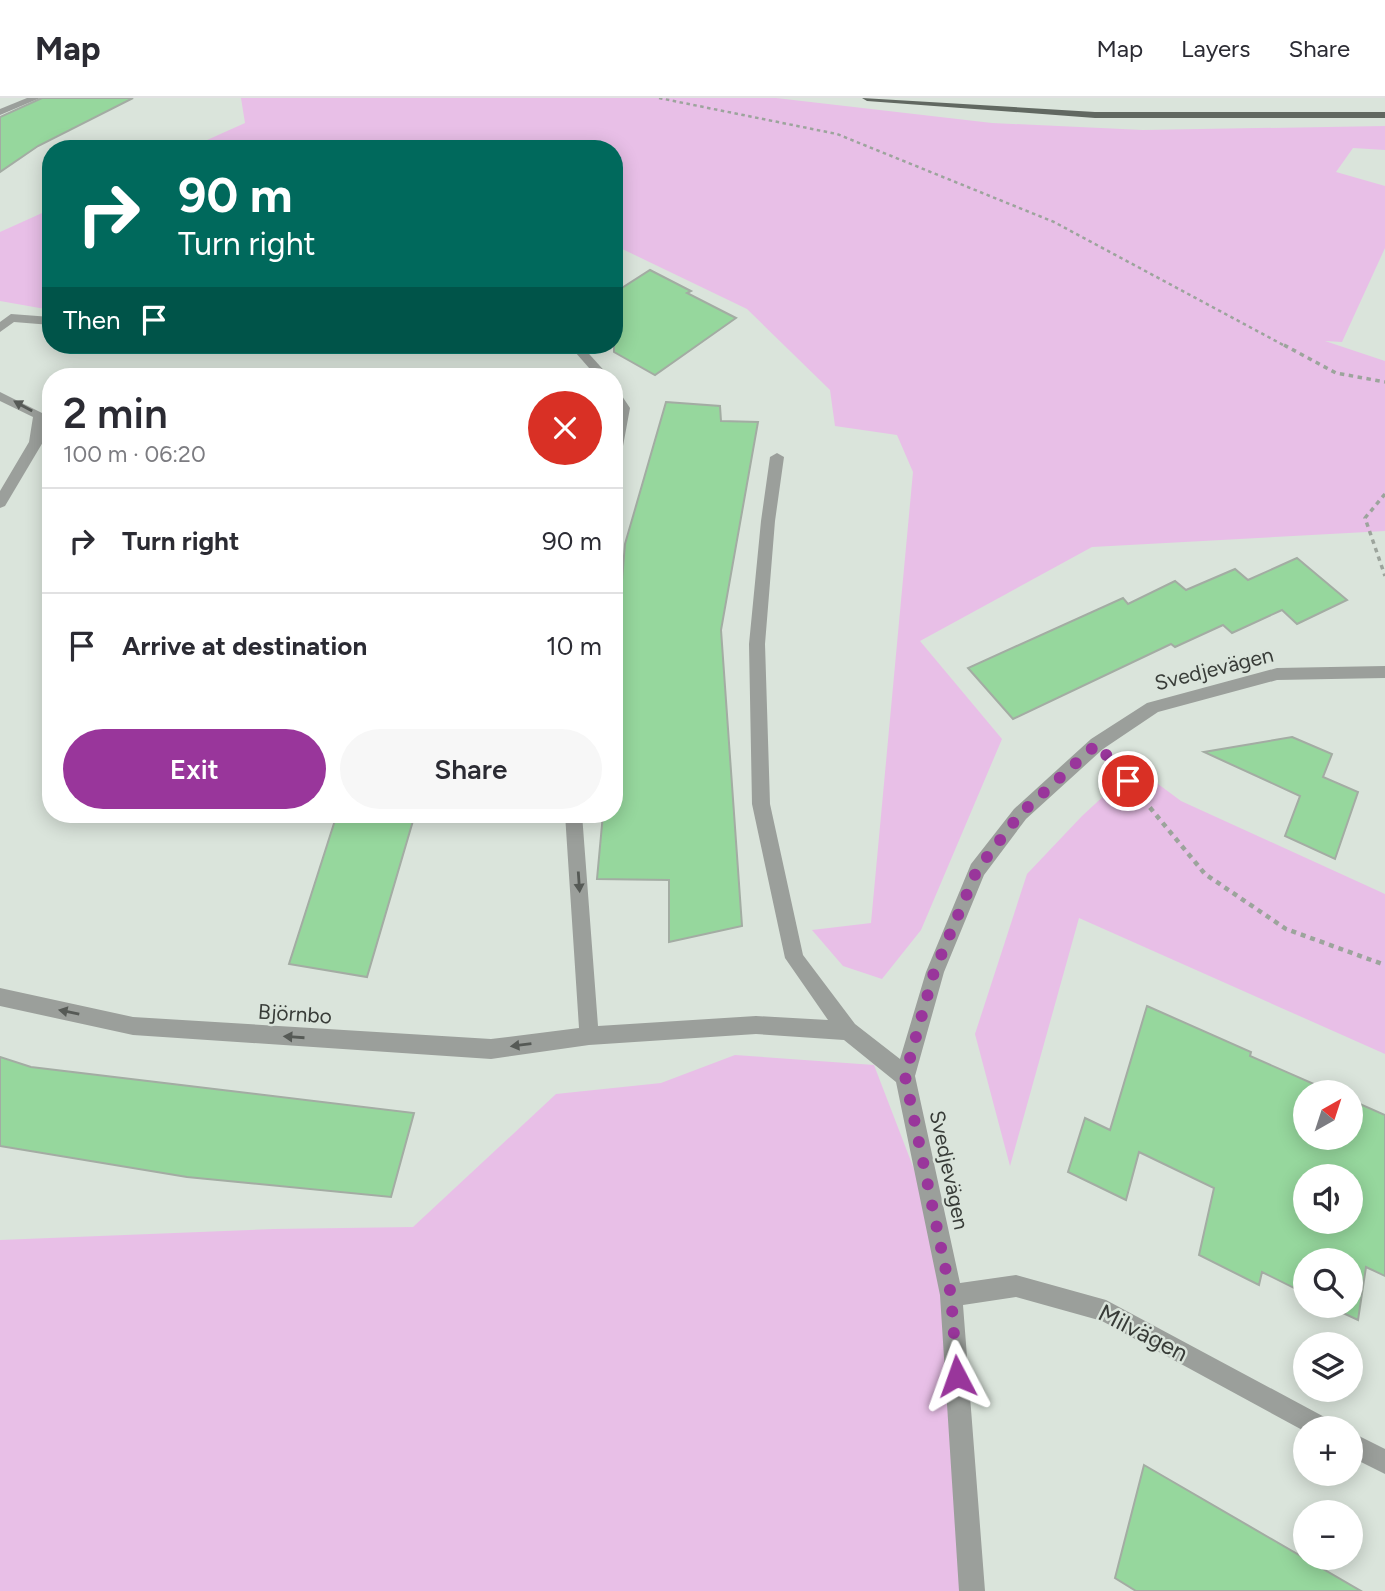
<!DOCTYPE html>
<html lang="en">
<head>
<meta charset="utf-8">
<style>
  body { margin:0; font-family:Figtree,sans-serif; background:#f7f7f7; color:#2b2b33; height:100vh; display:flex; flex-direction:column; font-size:26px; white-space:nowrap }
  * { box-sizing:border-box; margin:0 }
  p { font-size:23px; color:#7c7c81 }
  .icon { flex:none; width:38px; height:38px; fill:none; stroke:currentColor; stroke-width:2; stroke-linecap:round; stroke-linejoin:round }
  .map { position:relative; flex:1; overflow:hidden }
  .drawer { position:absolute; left:42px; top:270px; width:581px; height:455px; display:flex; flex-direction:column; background:#fff; border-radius:28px; box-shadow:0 4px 18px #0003 }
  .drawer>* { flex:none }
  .guide { position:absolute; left:42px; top:42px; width:581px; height:214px; border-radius:28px; box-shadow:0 4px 18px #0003; background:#00695c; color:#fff; overflow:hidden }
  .needle { width:46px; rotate:39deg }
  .buttons { position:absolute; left:1293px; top:982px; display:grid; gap:14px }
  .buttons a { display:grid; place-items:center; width:70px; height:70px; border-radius:50%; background:#fff; box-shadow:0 4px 18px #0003; font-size:35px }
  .pin { position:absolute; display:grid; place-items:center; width:60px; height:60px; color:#fff; margin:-30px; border:4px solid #fff; border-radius:50%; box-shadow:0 2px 7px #0007 }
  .me { position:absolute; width:77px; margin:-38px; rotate:356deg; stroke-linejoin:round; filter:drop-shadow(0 0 5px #0008) }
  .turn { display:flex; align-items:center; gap:24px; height:147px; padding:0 21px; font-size:32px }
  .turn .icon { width:91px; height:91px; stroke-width:2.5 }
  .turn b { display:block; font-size:49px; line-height:60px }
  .then { display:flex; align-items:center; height:66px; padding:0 21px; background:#0003; gap:14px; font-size:26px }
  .round { display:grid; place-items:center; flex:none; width:74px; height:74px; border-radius:37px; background:#f7f7f7 }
  .summary { display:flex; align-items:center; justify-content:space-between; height:119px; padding:0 21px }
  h1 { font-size:42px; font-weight:600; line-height:52px }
  .action { display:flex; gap:14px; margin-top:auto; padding:14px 21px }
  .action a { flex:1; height:80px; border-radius:42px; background:#99369b; color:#fff; font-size:28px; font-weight:600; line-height:80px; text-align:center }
  .action a+a { background:#f7f7f7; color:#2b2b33 }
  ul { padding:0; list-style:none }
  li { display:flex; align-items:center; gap:21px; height:105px; padding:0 21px; border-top:2px solid #e1e1e2 }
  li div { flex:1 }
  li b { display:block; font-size:26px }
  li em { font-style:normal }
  header { display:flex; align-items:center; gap:42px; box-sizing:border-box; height:98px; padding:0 35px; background:#fff; border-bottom:2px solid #e1e1e2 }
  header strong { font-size:33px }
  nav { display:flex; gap:38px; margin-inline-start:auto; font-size:24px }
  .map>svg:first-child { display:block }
</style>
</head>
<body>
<header>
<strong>Map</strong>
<nav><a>Map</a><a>Layers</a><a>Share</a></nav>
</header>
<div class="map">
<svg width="1385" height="1493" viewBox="0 0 1385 1493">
  <rect width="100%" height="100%" fill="#dae4db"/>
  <g fill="#e8bfe7">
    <polygon points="241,0 776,0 992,25 1143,32 1385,28 1385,52 1353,50 1336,74 1385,88 1385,150 1342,244 1325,243 1385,263 1385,433 1092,449 920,543 1002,641 921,832 882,881 843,868 812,832 871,825 913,374 897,337 835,328 830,292 747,211 614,147 614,51 187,51 245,25"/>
    <polygon points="51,111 51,212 0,203 0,134"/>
    <polygon points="1135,669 1181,703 1385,796 1385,956 1079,820 1010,1068 975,936 1027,776 1082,718"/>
    <polygon points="735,957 874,967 950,1165 961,1493 0,1493 0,1142 274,1131 413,1129 556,996 661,985"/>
  </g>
  <g fill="#96d79d" stroke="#a3aca3" stroke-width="2" fill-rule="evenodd">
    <polygon points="42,0 133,0 38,48 0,74 0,19"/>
    <polygon points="650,172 691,193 687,195 736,220 655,277 614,254 614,195"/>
    <polygon points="666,304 720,308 721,323 758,324 721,532 742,828 669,844 669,782 597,781 603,716 614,716 614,579 625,446"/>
    <polygon points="1297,460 1347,502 1297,526 1282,512 1232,535 1223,527 1175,549 1171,546 1013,621 968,570 1123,500 1128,506 1175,483 1186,492 1235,471 1248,482"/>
    <polygon points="1292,639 1332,656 1323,679 1358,694 1335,761 1285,738 1300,698 1204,654"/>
    <polygon points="337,716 415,716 367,879 289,866"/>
    <path d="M 1147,908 L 1251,954 L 1250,958 L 1332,994 L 1306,994 L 1306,1040 L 1351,1040 L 1351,1002 L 1385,1017 L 1385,1178 L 1366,1169 L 1358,1222 L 1328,1208 L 1351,1208 L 1351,1162 L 1306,1162 L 1306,1196 L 1262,1174 L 1259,1187 L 1199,1157 L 1214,1090 L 1139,1054 L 1126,1102 L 1068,1074 L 1085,1020 L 1110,1032 ZM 1306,1078 L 1351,1078 L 1351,1124 L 1306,1124 Z"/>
    <polygon points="0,959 31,969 414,1015 391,1099 187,1079 0,1048"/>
    <polygon points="1144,1367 1361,1493 1136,1493 1115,1480"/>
  </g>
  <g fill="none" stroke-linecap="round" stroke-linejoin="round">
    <polyline stroke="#9ca49c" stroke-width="2.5" stroke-dasharray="3.5 3.5" stroke-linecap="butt" points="659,0 837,36 1054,124 1287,249"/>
    <g stroke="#9ca49c" stroke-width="3.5" stroke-dasharray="4.5 4.5" stroke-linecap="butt">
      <polyline points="1284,247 1336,275 1385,284"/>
      <polyline points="1385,396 1365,420 1385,478"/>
    </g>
    <polyline stroke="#9ca49c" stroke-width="4.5" stroke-dasharray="5 5" stroke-linecap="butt" points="1118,671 1205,776 1286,831 1385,867"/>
    <g fill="#9b9f9b" fill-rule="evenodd">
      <polygon points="27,0 40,0 0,17 0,11"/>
      <polygon points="11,216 51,219 51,227 14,224 0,234 0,224"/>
      <polygon points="569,247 581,247 609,278 596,278"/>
      <polygon points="614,291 618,292 630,310 621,359 614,363 614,326 618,310 614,305"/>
      <polygon points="0,294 46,317 43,344 5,408 0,410 0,393 29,344 33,319 0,303"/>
      <polygon points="777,355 784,359 775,423 765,546 770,706 803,857 855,926 900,961 926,874 971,766 1014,711 1091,641 1147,605 1277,570 1385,568 1385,580 1277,582 1158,614 1103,651 1026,721 984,777 944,874 915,978 960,1185 1016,1177 1106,1202 1330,1322 1334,1330 1306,1330 1306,1334 1102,1223 1016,1199 963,1207 985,1493 959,1493 940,1197 896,984 844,942 756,936 589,947 491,961 133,937 0,908 0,890 133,919 491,941 579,930 565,716 582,716 598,928 756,918 828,922 785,860 752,706 749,546 761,423 770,359"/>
      <polygon points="1351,1334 1385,1351 1385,1376 1351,1359"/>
    </g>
    <polygon fill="#616861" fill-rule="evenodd" points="862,0 1095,14 1385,14 1385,20 1095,20 867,3"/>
  </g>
  <defs><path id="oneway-solid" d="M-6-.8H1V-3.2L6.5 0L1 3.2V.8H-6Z" transform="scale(1.75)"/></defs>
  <g fill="#565a56">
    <use href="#oneway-solid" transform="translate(23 308) rotate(-151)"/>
    <use href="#oneway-solid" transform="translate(579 784) rotate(86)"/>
    <use href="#oneway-solid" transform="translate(69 914) rotate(-168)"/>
    <use href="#oneway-solid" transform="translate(294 939) rotate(-176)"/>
    <use href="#oneway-solid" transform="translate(521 947) rotate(173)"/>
  </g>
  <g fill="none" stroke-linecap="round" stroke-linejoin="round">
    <polyline stroke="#99369b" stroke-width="12" stroke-dasharray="0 21.6" points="957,1278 951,1197 905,978 934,874 977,772 1020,716 1097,646 1128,683"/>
  </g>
  <g text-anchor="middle" stroke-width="5" stroke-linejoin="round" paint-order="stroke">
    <g font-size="21" fill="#383c38" stroke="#dae4db">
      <text transform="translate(1214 571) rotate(-14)" y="7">Svedjevägen</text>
      <text transform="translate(295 916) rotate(4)" y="7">Björnbo</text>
      <text transform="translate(949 1072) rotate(78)" y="7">Svedjevägen</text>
    </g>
    <g font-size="24" fill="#383c38" stroke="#dae4db">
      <text transform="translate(1143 1235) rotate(27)" y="8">Milvägen</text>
    </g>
  </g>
</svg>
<div class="buttons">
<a><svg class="needle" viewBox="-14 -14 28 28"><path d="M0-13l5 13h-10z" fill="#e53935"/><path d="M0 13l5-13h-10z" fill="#7c7c81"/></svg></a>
<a><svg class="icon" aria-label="sound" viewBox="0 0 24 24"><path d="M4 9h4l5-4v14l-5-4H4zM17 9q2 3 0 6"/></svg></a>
<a><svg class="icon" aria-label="search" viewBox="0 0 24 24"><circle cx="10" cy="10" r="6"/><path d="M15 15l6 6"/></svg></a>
<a><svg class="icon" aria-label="layers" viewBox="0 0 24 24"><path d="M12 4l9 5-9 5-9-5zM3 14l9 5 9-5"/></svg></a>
<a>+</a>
<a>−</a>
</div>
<div class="pin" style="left:1128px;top:683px;background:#d93025"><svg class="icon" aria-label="arrive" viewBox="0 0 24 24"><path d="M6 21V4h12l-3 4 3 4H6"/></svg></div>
<svg class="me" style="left:957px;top:1278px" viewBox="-20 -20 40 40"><path d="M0-17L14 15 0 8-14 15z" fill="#99369b" stroke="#fff" stroke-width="4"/></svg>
<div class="guide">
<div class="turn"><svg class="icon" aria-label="right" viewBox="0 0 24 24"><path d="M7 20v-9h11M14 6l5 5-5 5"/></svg><div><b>90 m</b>Turn right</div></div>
<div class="then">Then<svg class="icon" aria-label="arrive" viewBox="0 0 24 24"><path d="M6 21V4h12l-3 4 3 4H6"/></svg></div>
</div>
<section class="drawer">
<div class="summary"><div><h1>2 min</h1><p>100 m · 06:20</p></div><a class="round" style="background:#d93025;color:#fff"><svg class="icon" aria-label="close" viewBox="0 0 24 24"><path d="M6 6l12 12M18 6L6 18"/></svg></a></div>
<ul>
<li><svg class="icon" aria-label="right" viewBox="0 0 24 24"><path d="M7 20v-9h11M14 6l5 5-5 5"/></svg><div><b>Turn right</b></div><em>90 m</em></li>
<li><svg class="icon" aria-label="arrive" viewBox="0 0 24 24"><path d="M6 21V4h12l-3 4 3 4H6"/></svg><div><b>Arrive at destination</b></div><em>10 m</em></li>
</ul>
<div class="action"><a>Exit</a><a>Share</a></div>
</section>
</div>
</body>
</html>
